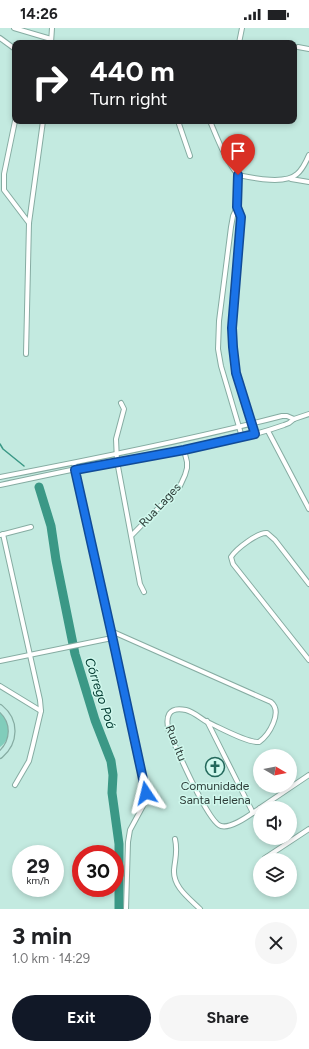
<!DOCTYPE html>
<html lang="en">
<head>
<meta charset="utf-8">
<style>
  body { margin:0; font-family:Figtree,sans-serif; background:#f6f6f6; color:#202124; height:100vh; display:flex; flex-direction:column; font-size:15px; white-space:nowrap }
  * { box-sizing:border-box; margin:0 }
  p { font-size:13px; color:#757577 }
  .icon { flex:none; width:22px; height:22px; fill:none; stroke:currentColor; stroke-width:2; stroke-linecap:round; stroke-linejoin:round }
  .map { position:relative; height:881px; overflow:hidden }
  .panel { display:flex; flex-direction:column; background:#fff; flex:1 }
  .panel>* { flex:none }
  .banner { position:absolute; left:12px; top:12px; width:285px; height:84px; border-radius:8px; box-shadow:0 2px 6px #0003; background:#202124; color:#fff; overflow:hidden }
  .needle { width:26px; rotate:100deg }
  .buttons { position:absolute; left:253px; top:721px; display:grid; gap:8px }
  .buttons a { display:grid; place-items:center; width:44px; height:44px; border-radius:50%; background:#fff; box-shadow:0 2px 6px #0003; font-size:20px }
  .speed { position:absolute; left:12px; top:817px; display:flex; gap:8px; font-size:20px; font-weight:700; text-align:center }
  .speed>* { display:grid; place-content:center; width:52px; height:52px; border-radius:50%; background:#fff; box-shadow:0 2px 6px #0003; line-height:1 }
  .speed small { font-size:10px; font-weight:400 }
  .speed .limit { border:6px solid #d22; background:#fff; color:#111 }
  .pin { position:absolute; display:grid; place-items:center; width:34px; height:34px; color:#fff; margin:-41px -17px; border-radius:50% 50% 50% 0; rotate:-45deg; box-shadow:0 0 4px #0007 }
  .pin .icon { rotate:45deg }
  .me { position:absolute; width:44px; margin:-22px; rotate:350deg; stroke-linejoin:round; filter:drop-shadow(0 0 3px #0008) }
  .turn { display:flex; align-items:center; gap:14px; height:84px; padding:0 12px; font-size:18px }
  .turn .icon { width:52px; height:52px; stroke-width:2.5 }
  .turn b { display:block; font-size:28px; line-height:34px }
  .round { display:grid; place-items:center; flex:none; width:42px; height:42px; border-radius:21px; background:#f6f6f6 }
  .headline { display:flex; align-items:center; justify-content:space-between; height:68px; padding:0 12px }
  h1 { font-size:24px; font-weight:700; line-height:30px }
  .button { display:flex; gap:8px; margin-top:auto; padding:8px 12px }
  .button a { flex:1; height:46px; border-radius:24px; background:#111827; color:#fff; font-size:16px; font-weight:700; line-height:46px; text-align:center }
  .button a+a { background:#f6f6f6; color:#202124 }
  .status { display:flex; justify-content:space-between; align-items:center; height:28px; padding:0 20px; background:#fff; direction:ltr }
  .status svg { height:11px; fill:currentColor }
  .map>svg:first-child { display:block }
</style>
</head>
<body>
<div class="status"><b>14:26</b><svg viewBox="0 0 49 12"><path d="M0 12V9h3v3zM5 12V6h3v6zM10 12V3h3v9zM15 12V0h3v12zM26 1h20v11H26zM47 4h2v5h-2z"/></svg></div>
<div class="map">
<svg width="309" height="881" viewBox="0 0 309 881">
  <rect width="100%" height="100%" fill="#c3eae0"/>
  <path fill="#81cdbb" d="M 0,684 C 10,694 13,710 0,719 Z"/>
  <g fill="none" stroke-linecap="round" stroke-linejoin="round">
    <polyline stroke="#3b9886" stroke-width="1.5" points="0,416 3,421 24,438"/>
    <polyline stroke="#3b9886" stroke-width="9" points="39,459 51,498 56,532 75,626 95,692 111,733 113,747 112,765 119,816 119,881"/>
    <g stroke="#86aca2" stroke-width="6">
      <g id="minor">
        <polyline points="14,0 51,11"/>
        <polyline points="0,10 15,21"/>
        <polyline points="51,15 52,0"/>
        <polyline points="239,15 242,0"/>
        <polyline points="298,19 309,21"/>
        <polyline points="15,93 4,146 4,162 29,195"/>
        <polyline points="178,93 190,128"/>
        <path d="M 210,93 C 218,112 225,131 238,147 C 253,150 285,157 297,146 C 303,141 306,134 309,127"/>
        <polyline points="238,147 237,179 241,189 232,301 233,319 236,345 255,406"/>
        <polyline points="291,151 309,154"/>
        <polyline points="237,179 233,188 231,199 219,293 218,321 221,338 242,409"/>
        <polyline points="26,326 29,195 43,93"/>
        <polyline points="121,375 124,381 116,411 117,433 140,556 144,564"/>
        <polyline points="268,403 309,481"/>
        <polyline points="74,435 146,765 144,776 130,802 128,814 126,881"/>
        <path d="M 0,449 C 94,431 189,412 282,388 L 287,388 L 294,391"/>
        <path d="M 0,457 C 39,449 78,440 117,433 C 173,423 230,416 284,397 L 289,395 L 294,391 L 309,386"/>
        <polyline points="3,506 40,672 41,683 33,717 29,733 15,757"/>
        <polyline points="0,507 31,499"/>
        <polyline points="132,507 180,458 185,447 187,440 187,434 184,422"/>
        <path d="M 309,556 L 275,512 L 267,505 C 258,504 236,521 231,529 L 233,536 L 309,632"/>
        <path d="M 111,603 L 271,674 C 283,684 269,707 259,714 C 247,715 219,699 207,694 C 200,690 194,684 186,682 C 168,678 165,689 169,704 C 176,719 208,795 221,798 C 232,801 251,786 260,780"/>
        <polyline points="0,633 112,610"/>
        <polyline points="0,658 41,683"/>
        <polyline points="207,693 253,785"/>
        <polyline points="260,780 309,747"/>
        <path d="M 175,811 C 178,824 175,830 174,842 C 173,859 189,870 200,881"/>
        <polyline points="265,830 309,801"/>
      </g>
    </g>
    <g stroke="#86aca2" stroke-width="8">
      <path id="secondary" d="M 0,680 C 16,693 15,714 0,727"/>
    </g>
    <use href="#minor" stroke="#fff" stroke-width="4"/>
    <use href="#secondary" stroke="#c4ebe3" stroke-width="5.5"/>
  </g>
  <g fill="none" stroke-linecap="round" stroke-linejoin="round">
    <g stroke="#114b97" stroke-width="10">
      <polyline id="route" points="146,765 111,603 75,442 184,422 255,406 236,345 233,319 232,300 241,189 237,179 238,147"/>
    </g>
    <use href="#route" stroke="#1a73e8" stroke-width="7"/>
  </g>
  <defs>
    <g id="church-ring" transform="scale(1)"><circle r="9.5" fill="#d0f8ed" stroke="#23685b" stroke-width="1.5"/><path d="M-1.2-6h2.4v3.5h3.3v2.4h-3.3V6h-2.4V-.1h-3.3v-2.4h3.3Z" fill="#23685b"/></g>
  </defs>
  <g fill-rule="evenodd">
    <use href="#church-ring" x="215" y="739"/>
  </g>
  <g text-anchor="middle" stroke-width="3" stroke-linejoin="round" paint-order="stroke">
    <g font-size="12" fill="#2d3c38" stroke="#d0f8ed">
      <text transform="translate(160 477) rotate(-47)" y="4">Rua Lages</text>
      <text transform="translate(176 715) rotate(68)" y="4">Rua Itu</text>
    </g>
    <g font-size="12" fill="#2d3c38" stroke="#d0f8ed">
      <text x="215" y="762">Comunidade<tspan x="215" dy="14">Santa Helena</tspan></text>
    </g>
    <g font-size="13" font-style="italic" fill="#00392f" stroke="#d0f8ed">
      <text transform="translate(101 665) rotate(72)" y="5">Córrego Poá</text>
    </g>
  </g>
</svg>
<div class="buttons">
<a><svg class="needle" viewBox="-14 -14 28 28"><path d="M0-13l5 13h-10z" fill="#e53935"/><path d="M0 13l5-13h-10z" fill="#757577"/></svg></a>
<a><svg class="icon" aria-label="sound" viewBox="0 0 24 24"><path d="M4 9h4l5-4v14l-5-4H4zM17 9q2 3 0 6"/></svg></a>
<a><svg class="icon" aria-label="layers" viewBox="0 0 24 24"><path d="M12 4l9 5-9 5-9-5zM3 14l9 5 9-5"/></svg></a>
</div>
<div class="speed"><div>29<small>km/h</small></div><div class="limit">30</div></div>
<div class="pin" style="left:238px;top:147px;background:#d93025"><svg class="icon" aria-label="arrive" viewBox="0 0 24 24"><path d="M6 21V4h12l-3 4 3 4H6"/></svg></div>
<svg class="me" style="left:146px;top:765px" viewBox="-20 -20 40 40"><path d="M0-17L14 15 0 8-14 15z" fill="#1a73e8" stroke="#fff" stroke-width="4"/></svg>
<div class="banner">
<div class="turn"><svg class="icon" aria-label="right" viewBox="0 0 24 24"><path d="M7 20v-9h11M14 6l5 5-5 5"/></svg><div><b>440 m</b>Turn right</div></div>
</div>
</div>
<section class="panel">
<div class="headline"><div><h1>3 min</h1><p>1.0 km · 14:29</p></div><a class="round"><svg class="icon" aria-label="close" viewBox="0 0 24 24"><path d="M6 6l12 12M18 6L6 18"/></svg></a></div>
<div class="button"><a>Exit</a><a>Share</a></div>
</section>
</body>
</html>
